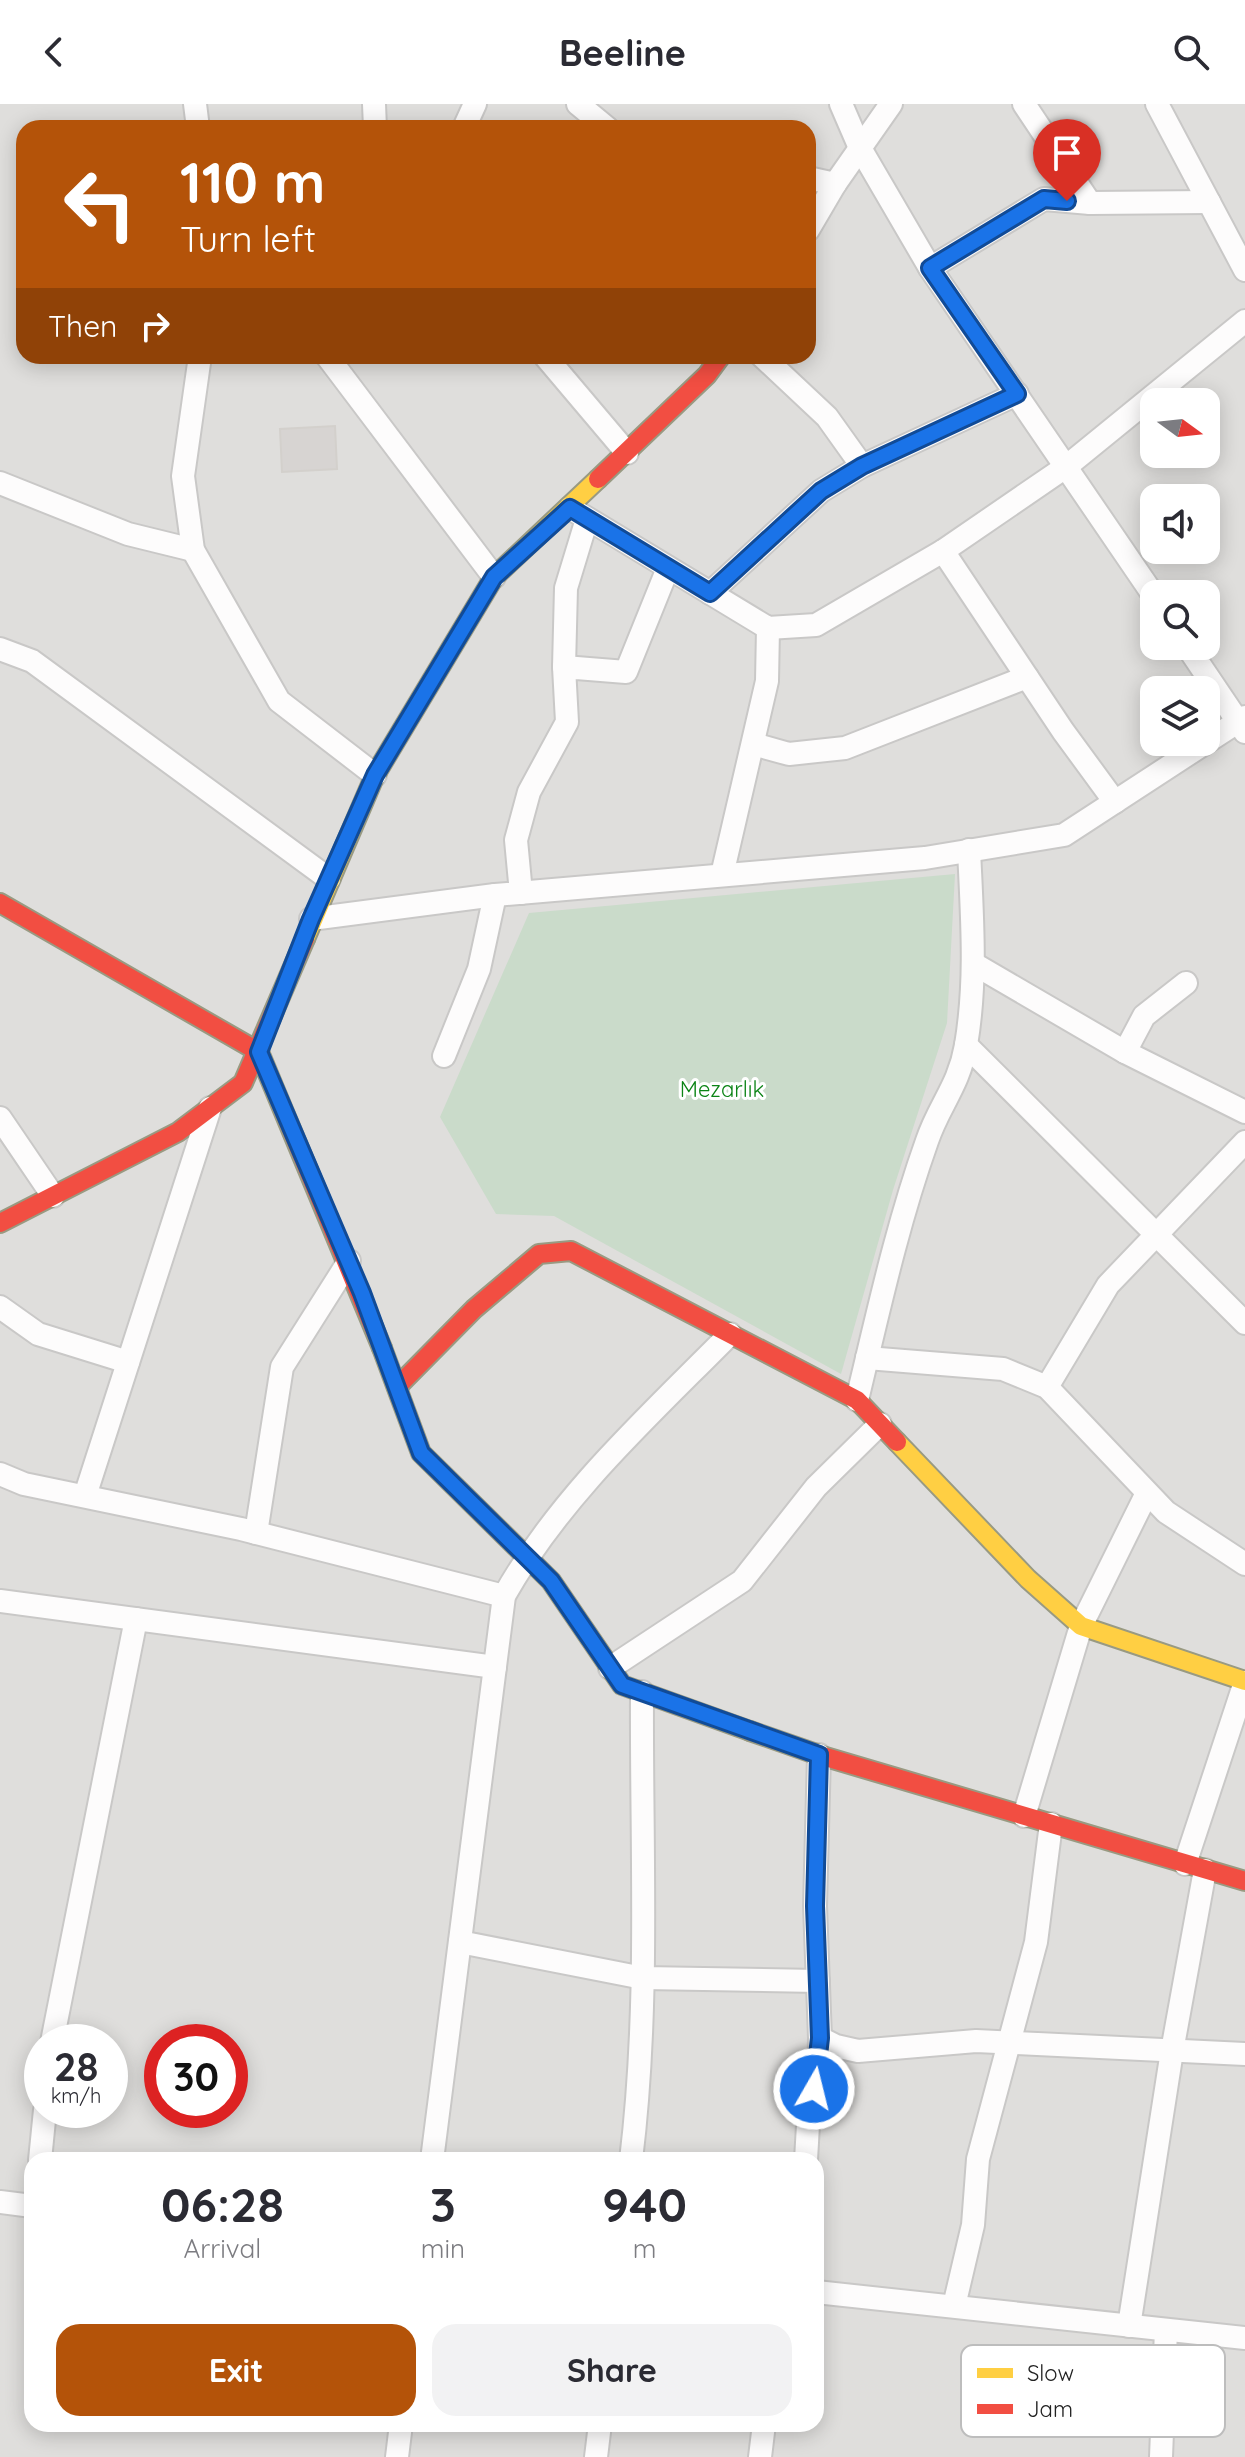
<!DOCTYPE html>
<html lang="en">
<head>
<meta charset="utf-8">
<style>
  body { margin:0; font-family:Quicksand,sans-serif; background:#f2f2f3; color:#2b2b33; height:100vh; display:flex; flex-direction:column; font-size:30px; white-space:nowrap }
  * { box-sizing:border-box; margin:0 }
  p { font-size:26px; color:#7c7c81 }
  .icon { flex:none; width:44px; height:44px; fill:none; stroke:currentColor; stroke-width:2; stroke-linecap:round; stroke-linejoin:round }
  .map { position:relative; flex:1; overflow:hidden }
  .details { position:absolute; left:24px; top:2048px; width:800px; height:280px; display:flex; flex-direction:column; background:#fff; border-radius:24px; box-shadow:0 4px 20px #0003 }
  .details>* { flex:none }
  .hud { position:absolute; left:16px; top:16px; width:800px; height:244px; border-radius:24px; box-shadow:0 4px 20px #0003; background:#b45309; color:#fff; overflow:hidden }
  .needle { width:52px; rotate:105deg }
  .tools { position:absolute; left:1140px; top:284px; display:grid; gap:16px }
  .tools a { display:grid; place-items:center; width:80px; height:80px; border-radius:16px; background:#fff; box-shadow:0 4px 20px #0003; font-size:40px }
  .speed { position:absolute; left:24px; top:1920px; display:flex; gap:16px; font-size:40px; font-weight:700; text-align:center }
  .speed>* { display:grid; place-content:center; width:104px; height:104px; border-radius:50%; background:#fff; box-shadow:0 4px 20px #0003; line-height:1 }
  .speed small { font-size:20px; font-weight:400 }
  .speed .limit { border:12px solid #d22; background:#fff; color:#111 }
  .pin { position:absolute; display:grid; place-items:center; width:68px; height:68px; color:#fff; margin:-82px -34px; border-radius:50% 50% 50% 0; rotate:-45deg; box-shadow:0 0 8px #0007 }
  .pin .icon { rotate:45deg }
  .me { position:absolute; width:88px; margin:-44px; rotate:8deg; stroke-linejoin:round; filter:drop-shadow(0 0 6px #0008) }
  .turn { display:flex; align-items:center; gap:28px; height:168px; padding:0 32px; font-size:36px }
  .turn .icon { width:104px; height:104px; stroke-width:2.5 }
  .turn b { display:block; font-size:56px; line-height:68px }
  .then { display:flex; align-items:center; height:76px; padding:0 32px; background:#0003; gap:16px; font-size:30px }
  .eta { display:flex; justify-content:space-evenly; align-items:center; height:136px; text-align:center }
  .eta b { font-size:48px; font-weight:700; line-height:56px }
  .button { display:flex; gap:16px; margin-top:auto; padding:16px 32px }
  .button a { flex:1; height:92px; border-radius:24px; background:#b45309; color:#fff; font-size:32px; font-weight:700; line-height:92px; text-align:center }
  .button a+a { background:#f2f2f3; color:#2b2b33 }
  header { display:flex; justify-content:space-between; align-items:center; height:104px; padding:0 32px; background:#fff; font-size:36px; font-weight:700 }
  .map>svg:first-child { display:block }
</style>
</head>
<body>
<header><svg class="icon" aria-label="back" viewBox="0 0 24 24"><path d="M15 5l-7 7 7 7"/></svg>Beeline<svg class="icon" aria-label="search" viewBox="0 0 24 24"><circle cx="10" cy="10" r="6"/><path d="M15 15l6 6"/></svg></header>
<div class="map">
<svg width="1245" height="2353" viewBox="0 0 1245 2353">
  <rect width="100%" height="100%" fill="#f0eeeb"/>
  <path fill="#dfdedc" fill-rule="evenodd" d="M 0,0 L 1245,0 L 1245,2353 L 0,2353 ZM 24,24 L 808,24 L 808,252 L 24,252 ZM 1154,298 L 1206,298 L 1206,350 L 1154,350 ZM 1154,394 L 1206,394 L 1206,446 L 1154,446 ZM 1154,490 L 1206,490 L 1206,542 L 1154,542 ZM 1154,586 L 1206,586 L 1206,638 L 1154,638 ZM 42,1938 L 110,1938 L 110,2006 L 42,2006 ZM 162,1938 L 230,1938 L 230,2006 L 162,2006 ZM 32,2056 L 816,2056 L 816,2320 L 32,2320 Z"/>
  <polygon fill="#cadbca" points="955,770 947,919 893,1086 841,1270 554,1112 496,1110 440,1013 529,809"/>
  <polygon fill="#d7d4d2" stroke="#d3d0cc" stroke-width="2" points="335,322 337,365 282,368 280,325"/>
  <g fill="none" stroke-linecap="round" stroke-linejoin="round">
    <g stroke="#c9c8c7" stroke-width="26">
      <g id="street">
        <polyline points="195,0 198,24"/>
        <polyline points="374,0 375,24"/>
        <polyline points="578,0 607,24"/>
        <polyline points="841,0 860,44 930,164 1154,492"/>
        <polyline points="1024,0 1090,99"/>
        <polyline points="1157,0 1245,166"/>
        <polyline points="464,24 475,0"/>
        <polyline points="808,74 835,80"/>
        <polyline points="808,126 835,80 891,0"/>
        <polyline points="930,164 1044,95 1090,99 1209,98"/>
        <polyline points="200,252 183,372 193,446 279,597 375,671"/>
        <polyline points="327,252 494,473"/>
        <polyline points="545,252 627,349"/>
        <polyline points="762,252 827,313 862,362"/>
        <polyline points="0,379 128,430 193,446"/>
        <polyline points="570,404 768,524 816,521 943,447 1067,362 1245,217"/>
        <polyline points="943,447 1063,627 1115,698"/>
        <polyline points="710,489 821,387 862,362 1017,290"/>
        <polyline points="1187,542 1245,628"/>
        <polyline points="0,545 32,557 329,775"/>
        <polyline points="564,563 566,484 587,415"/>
        <polyline points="753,640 789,650 845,644 1027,573"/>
        <polyline points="722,771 767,577 768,524"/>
        <polyline points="521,789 516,736 529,688 567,618 564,563 626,568 668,464"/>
        <polyline points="311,815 495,791 925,754 1064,731 1245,613"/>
        <polyline points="974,860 1125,948 1245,1008"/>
        <polyline points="966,941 1245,1219"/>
        <polyline points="1125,948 1144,912 1186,879"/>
        <polyline points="444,952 479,865 495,791"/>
        <polyline points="0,1014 53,1092"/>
        <polyline points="0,1203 38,1230 128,1258"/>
        <polyline points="867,1254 1003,1265 1047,1283 1166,1408 1245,1460"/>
        <polyline points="1047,1283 1108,1181 1245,1038"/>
        <path d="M 857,1296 C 878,1209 897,1121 927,1037 C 939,1001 959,982 966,941 C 977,876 972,812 969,746"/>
        <polyline points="0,1370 24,1380 241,1425 504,1492"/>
        <polyline points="85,1392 210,1004"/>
        <polyline points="256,1429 282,1263 349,1157"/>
        <polyline points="0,1497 495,1563"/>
        <polyline points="610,1564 742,1477 816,1383 880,1320"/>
        <polyline points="1024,1712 1081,1522 1147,1389"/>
        <polyline points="1185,1760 1245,1578"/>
        <polyline points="460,1838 643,1874 818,1877"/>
        <polyline points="820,1934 836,1942 858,1947 976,1937 1245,1950"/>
        <polyline points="52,1938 136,1515"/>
        <polyline points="40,2056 45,2006"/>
        <path d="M 432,2056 L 504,1492 C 560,1392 650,1311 730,1230"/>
        <path d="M 631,2056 C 650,1901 641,1744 642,1588"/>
        <polyline points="806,2056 809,2003 819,1967 820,1934 815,1802 819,1651"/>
        <polyline points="0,2098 32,2102"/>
        <polyline points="816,2188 1245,2234"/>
        <polyline points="954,2202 973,2121 978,2055 1036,1838 1051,1720"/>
        <polyline points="1129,2222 1172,1947 1205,1766"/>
        <polyline points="397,2353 401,2320"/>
        <polyline points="596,2353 600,2320"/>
        <polyline points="760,2353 764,2320"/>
        <polyline points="1161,2353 1166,2226"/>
      </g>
    </g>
    <g stroke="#999a82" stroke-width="22">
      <g id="slow">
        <polyline points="305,835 375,671 494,473 598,375"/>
        <polyline points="382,1244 421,1349 551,1477 622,1581 750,1627"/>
        <polyline points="897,1338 1028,1475 1081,1522 1245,1577"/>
      </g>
    </g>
    <g stroke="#999a82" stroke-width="22">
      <g id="jam">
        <polyline points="598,375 707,271 721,252"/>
        <polyline points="0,799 259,948 382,1244"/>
        <polyline points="0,1119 178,1028 243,979 305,835"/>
        <polyline points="397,1283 474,1205 539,1150 571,1147 857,1296 897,1338"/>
        <polyline points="750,1627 819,1651 1245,1777"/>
      </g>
    </g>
    <use href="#street" stroke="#fdfcfc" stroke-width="22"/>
    <use href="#slow" stroke="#ffcf43" stroke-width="18"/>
    <use href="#jam" stroke="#f24e42" stroke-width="18"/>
  </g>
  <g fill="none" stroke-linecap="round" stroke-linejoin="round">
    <g stroke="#114b97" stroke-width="20">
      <polyline id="route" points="814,1985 820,1934 815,1802 819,1651 622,1581 551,1477 421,1349 362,1189 259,948 311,815 375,671 494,473 570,404 710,489 821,387 862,362 1017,290 930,164 1044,95 1067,97"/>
    </g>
    <use href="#route" stroke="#1a73e8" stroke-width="14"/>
  </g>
  <g text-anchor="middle" stroke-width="6" stroke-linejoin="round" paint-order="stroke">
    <g font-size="22" fill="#0c8416" stroke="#fff">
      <text x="722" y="993">Mezarlık</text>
    </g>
  </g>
  <rect x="961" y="2241" width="264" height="92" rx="12" fill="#fff" stroke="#bdbdbd" stroke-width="2"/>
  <rect x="977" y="2264" width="36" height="10" fill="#ffcf43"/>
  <rect x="977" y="2300" width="36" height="10" fill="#f24e42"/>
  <g font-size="22" fill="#222">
    <text x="1027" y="2277">Slow</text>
    <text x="1027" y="2313">Jam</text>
  </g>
</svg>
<div class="tools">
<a><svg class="needle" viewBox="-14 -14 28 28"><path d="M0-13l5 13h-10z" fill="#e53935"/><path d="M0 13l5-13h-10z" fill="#7c7c81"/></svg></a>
<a><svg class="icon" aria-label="sound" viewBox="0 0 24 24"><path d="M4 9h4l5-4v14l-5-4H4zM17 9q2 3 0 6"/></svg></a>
<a><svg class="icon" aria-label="search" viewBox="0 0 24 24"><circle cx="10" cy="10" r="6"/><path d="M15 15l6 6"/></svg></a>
<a><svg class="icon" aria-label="layers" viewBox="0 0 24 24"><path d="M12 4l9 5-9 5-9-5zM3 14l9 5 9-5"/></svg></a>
</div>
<div class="speed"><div>28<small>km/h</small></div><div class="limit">30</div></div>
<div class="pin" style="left:1067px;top:97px;background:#d93025"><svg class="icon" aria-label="arrive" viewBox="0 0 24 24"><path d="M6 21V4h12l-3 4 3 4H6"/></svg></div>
<svg class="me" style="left:814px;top:1985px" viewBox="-20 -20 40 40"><circle r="17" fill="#1a73e8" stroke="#fff" stroke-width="3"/><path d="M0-11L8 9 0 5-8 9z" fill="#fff"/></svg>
<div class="hud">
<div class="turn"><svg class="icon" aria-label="left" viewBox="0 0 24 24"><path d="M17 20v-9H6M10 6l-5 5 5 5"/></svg><div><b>110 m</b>Turn left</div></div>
<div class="then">Then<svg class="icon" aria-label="right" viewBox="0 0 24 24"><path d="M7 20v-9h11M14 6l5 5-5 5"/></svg></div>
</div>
<section class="details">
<div class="eta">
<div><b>06:28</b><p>Arrival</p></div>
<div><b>3</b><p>min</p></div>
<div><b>940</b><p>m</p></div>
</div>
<div class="button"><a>Exit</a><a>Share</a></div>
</section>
</div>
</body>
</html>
